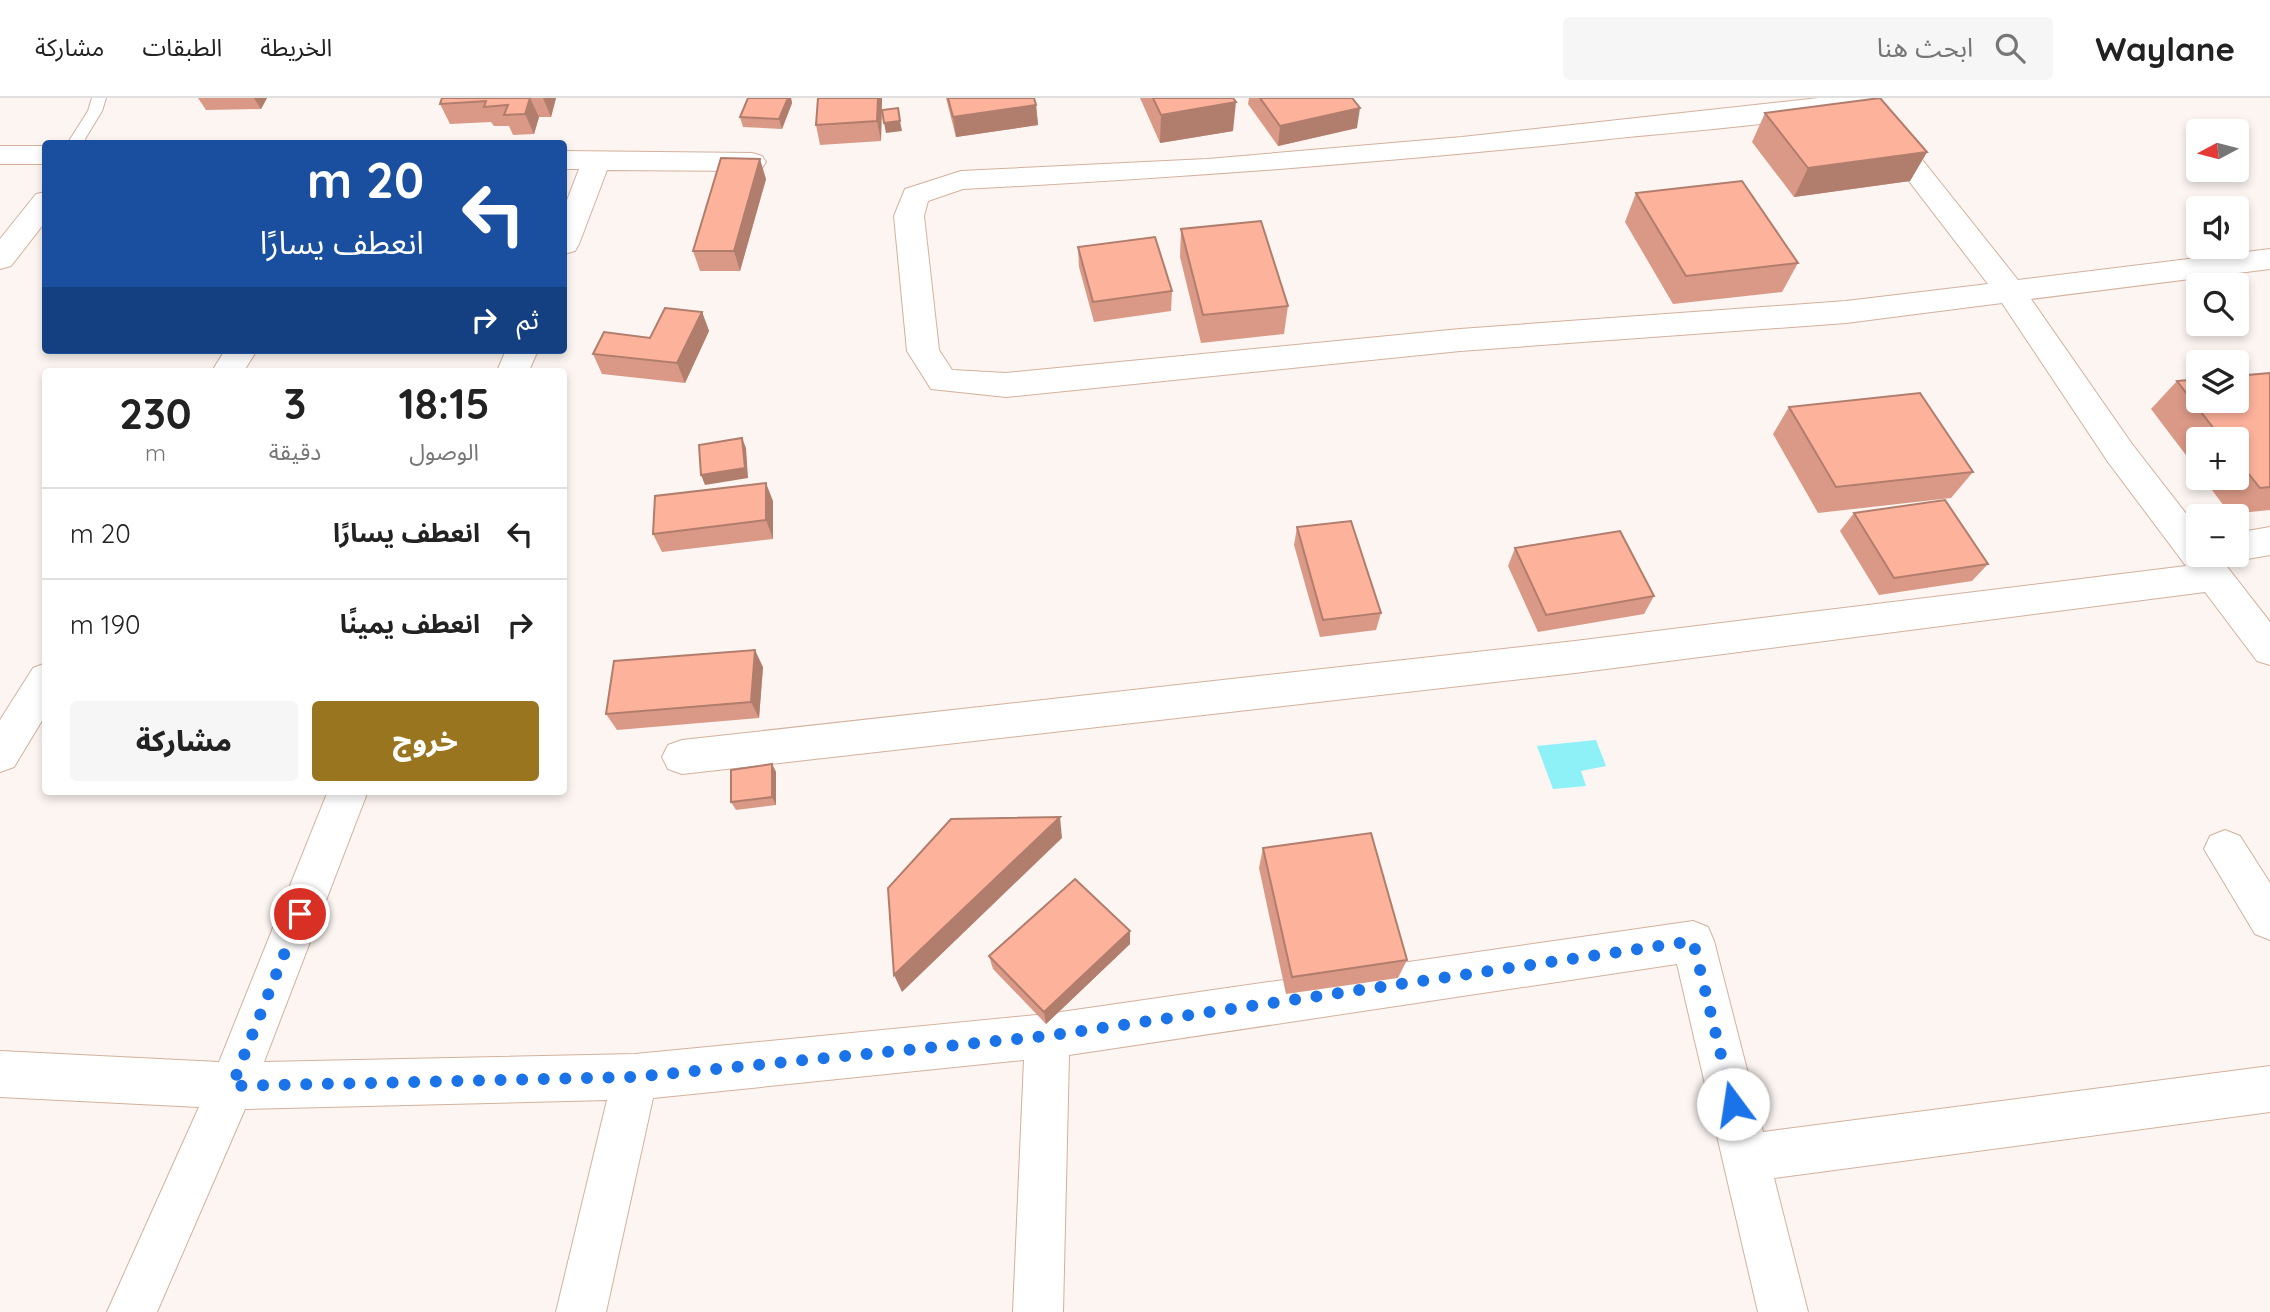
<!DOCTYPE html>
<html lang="ar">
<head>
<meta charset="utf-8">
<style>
  body { margin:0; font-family:Quicksand,"Noto Sans Arabic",sans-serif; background:#f6f6f6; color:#222; direction:rtl; height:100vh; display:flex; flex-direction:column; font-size:26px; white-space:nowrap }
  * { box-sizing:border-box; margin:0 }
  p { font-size:23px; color:#767676 }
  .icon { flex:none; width:38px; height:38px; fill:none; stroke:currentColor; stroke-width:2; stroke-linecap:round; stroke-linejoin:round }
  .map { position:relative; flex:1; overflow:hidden; direction:ltr }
  .drawer { position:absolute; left:42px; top:270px; width:525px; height:427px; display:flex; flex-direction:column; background:#fff; border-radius:7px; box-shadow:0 4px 10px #0003; direction:rtl }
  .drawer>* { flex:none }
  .banner { position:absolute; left:42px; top:42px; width:525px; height:214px; border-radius:7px; box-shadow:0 4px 10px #0003; direction:rtl; background:#1a4fa0; color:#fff; overflow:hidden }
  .needle { width:46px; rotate:263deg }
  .tools { position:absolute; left:2186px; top:21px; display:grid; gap:14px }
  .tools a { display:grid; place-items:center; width:63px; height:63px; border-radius:7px; background:#fff; box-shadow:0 4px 10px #0003; font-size:35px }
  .pin { position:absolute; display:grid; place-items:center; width:60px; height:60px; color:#fff; margin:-30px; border:4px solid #fff; border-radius:50%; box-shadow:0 2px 7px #0007 }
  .me { position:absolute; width:77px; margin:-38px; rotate:346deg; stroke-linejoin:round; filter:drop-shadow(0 0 5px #0008) }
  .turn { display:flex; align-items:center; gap:24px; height:147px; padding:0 28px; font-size:32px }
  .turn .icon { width:91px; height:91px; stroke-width:2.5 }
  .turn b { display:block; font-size:49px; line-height:60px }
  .then { display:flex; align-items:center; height:66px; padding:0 28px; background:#0003; gap:14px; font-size:26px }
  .eta { display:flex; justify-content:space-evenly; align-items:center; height:119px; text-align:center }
  .eta b { font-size:42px; font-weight:800; line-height:49px }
  .button { display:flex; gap:14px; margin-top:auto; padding:14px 28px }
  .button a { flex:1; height:80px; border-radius:7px; background:#9a7520; color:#fff; font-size:28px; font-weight:800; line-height:80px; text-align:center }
  .button a+a { background:#f6f6f6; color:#222 }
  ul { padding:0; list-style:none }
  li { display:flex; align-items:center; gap:21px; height:91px; padding:0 28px; border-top:2px solid #e0e0e0 }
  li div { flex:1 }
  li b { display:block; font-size:26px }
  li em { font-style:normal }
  header { display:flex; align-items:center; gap:42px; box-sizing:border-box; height:98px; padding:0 35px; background:#fff; border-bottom:2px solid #e0e0e0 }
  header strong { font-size:33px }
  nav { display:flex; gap:38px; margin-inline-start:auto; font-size:24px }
  .search { width:490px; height:63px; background:#f6f6f6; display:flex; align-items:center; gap:18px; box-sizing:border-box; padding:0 24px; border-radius:7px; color:#767676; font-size:26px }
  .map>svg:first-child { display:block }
</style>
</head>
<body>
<header>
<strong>Waylane</strong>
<div class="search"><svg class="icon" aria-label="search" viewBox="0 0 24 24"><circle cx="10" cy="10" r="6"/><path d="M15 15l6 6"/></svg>ابحث هنا</div>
<nav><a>الخريطة</a><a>الطبقات</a><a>مشاركة</a></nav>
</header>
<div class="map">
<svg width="2270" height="1214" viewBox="0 0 2270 1214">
  <rect width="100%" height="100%" fill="#fcf5f1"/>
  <polygon fill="#8ef1f8" points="1596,642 1606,668 1581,673 1586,688 1553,691 1537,648"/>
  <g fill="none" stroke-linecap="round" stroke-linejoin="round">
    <g stroke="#d3b19d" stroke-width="2">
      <polygon id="lane" points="92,0 106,0 102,13 82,46 67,46 88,13"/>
    </g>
    <g stroke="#d3b19d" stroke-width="2">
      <g id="street">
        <path d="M 1819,0 L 1877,0 L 1874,6 C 1782,29 1684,32 1591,43 C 1382,65 1173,80 963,91 L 928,103 L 924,118 L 939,252 L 952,272 L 1006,275 L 1460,231 L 1846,203 L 1988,186 L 1869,31 L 1873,25 L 1893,25 L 2018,182 L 2270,151 L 2270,171 L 2031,201 L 2132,346 L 2198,431 L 2198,457 L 2218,457 L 2270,524 L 2270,567 L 2257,563 L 2205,494 L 1575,575 L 682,676 L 668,671 L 662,659 L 668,647 L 682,642 L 1575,543 L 2186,468 L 2108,364 L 2002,205 L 1846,225 L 1460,253 L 1006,299 L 931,291 L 907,253 L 894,118 L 905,91 L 961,73 L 1207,61 L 1462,39 Z"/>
        <rect x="0" y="48" width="46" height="18"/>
        <polygon points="564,53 752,55 762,58 766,64 762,70 752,73 607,72 579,146 575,153 564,156 564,110 579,71 564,71"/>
        <polygon points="46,94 46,123 11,168 0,171 0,141 36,96"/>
        <polygon points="225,252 257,252 244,273 212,273"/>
        <polygon points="506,252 538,252 529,273 497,273"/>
        <polygon points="2270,429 2270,457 2236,463 2223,459 2236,457 2236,435"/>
        <polygon points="46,565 46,616 14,669 0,674 0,622 33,570"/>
        <polygon points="328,693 368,693 264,964 635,956 1047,916 1693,823 1708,829 1714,843 1763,1034 2270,968 2270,1014 1774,1080 1808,1214 1758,1214 1677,866 1069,957 1063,1214 1013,1214 1024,962 653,1000 606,1214 556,1214 607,1002 245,1011 157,1214 107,1214 199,1009 0,999 0,953 219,964"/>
        <polygon points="2225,732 2240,738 2270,785 2270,842 2255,836 2204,751 2210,738"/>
      </g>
    </g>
    <use href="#lane" fill="#fff" fill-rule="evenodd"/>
    <use href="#street" fill="#fff" fill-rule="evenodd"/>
  </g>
  <g fill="#da9986">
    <polygon points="198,0 267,0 261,11 206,12"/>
    <polygon points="442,0 556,0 551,19 539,19 534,36 513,37 509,28 494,28 491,24 450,26 440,6"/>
    <polygon points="748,0 791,0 792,5 782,31 743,29 740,19"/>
    <polygon points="818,0 882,0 881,43 820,47 816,27"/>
    <polygon points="946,0 1034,0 1036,7 1038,27 956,39"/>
    <polygon points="1140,0 1233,0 1233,33 1160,45"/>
    <polygon points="1249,0 1352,0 1357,30 1278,48 1248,6"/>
    <polygon points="1765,15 1927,54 1910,83 1794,99 1752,44"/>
    <polygon points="766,81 740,173 700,173 693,153"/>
    <polygon points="1636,95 1798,165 1782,194 1673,206 1625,124"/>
    <polygon points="1181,131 1288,208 1284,236 1201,245 1180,159"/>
    <polygon points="1078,149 1172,193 1171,213 1094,224 1079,169"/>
    <polygon points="702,214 709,233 685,285 602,276 593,256 650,240"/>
    <polygon points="2270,275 2270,412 2230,416 2203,380 2236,380 2236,341 2198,341 2198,373 2151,311 2177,283"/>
    <polygon points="1789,309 1973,374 1951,400 1818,415 1773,336"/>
    <polygon points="773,403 773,441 662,454 653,436"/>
    <polygon points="1854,415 1988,466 1972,483 1879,497 1840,433"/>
    <polygon points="1297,429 1381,515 1376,532 1320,539 1294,447"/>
    <polygon points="1515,450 1654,498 1644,516 1538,534 1508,468"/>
    <polygon points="763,569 759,620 617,632 606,616"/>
    <polygon points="772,666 776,674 776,707 736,712 731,704"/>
    <polygon points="1263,750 1407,862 1398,880 1286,896 1259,770"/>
    <polygon points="1130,846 1046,926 993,871 989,858"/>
  </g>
  <g fill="#b17d6d">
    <polygon points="254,0 267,0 261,11"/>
    <polygon points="530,0 539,19 534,36 525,16"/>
    <polygon points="543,0 556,0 551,19"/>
    <polygon points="788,0 791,0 792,5 782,31 779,21"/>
    <polygon points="878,0 882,0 881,43 877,23"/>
    <polygon points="1236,4 1233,33 1160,45 1161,17"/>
    <polygon points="1036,7 1038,27 956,39 953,19"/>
    <polygon points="1360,10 1357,30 1278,48 1280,28"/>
    <polygon points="900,23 902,33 886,35 884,25"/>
    <polygon points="1927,54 1910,83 1794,99 1808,70"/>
    <polygon points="760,61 766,81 740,173 734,153"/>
    <polygon points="702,214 709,233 685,285 677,265"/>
    <polygon points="742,340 746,350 748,380 705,387 701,377"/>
    <polygon points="766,385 773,403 773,441 766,422"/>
    <polygon points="755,552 763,569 759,620 751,604"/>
    <polygon points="772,666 776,674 776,707 772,699"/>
    <polygon points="1060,719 1062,740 902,894 894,877"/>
    <polygon points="1130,833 1130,846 1046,926 1044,914"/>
  </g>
  <g fill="#fdb29c" stroke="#b17d6d" stroke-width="2">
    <polygon points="442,0 530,0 525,16 504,17 508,7 484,9 486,3 440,6"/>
    <polygon points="748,0 788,0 779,21 740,19"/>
    <polygon points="818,0 878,0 877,23 816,27"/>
    <polygon points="948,0 1034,0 1036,7 953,19"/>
    <polygon points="1153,0 1233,0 1236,4 1161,17"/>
    <polygon points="1260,0 1352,0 1360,10 1280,28"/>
    <polygon points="1880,0 1927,54 1808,70 1765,15"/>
    <polygon points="898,10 900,23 884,25 882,12"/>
    <polygon points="721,60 760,61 734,153 693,153"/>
    <polygon points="1742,83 1798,165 1686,178 1636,95"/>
    <polygon points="1261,123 1288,208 1203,217 1181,131"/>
    <polygon points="1155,139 1172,193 1093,204 1078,149"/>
    <polygon points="665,210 702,214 677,265 593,256 604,234 650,240"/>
    <polygon points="2270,275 2270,389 2260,390 2236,360 2236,341 2222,341 2177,283 2198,281 2198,303 2236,303 2236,278"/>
    <polygon points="1920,295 1973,374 1836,389 1789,309"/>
    <polygon points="742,340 745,370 701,377 699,347"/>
    <polygon points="766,385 766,422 653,436 655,398"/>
    <polygon points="1945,402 1988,466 1894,480 1854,415"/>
    <polygon points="1351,423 1381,515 1323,522 1297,429"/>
    <polygon points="1620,433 1654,498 1546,517 1515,450"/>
    <polygon points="755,552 751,604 606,616 614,563"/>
    <polygon points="772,666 772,699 731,704 731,672"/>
    <polygon points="1060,719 894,877 888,790 951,721"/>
    <polygon points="1371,735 1407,862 1292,879 1263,750"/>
    <polygon points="1075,781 1130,833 1044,914 989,858"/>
  </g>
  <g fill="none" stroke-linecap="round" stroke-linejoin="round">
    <polyline stroke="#1a73e8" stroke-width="12" stroke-dasharray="0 21.6" points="300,816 232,988 635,979 1047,938 1693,843 1733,1006"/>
  </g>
</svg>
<div class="tools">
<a><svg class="needle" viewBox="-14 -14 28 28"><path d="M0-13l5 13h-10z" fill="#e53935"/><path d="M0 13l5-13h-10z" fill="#767676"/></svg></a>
<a><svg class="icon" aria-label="sound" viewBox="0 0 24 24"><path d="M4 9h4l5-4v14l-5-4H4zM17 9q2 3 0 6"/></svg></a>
<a><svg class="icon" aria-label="search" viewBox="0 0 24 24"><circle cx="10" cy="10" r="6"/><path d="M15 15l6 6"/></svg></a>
<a><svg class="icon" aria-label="layers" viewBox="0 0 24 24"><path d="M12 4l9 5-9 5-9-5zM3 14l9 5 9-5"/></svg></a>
<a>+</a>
<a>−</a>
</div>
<div class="pin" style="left:300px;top:816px;background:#d93025"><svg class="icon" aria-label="arrive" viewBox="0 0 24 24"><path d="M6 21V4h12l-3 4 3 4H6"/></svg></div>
<svg class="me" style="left:1733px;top:1006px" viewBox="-20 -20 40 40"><circle r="19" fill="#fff"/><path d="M0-13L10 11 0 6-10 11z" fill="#1a73e8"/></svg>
<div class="banner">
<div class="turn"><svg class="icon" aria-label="left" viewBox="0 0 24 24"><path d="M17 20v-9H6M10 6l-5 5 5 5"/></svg><div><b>20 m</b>انعطف يسارًا</div></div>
<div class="then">ثم<svg class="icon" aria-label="right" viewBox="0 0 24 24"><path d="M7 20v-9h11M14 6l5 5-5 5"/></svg></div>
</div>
<section class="drawer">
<div class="eta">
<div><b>18:15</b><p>الوصول</p></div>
<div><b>3</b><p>دقيقة</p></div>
<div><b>230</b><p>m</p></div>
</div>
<ul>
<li><svg class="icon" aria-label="left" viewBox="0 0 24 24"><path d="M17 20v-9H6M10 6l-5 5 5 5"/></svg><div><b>انعطف يسارًا</b></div><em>20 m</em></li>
<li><svg class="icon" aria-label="right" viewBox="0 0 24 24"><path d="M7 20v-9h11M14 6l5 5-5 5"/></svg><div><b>انعطف يمينًا</b></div><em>190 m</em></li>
</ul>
<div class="button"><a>خروج</a><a>مشاركة</a></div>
</section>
</div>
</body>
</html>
